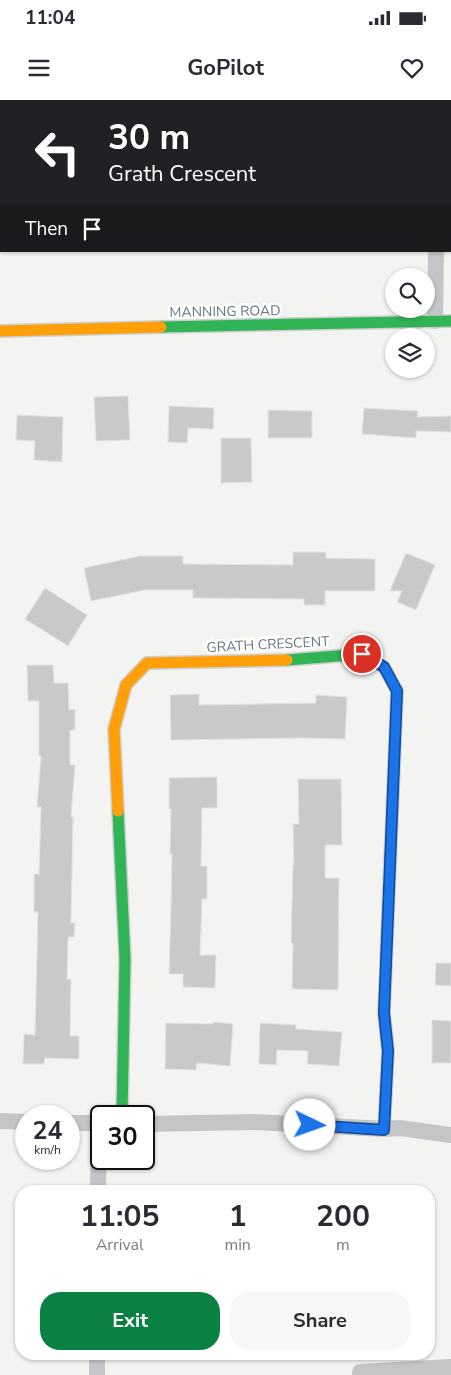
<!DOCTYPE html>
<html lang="en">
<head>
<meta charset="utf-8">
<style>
  body { margin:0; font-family:"Nunito Sans",sans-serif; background:#f7f7f7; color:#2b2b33; height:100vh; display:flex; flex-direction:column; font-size:19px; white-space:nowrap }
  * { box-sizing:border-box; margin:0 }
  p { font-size:16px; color:#7c7c81 }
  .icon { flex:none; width:28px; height:28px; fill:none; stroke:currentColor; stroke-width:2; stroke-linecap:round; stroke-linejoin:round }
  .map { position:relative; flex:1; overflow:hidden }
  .sheet { position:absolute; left:15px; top:1085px; width:420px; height:175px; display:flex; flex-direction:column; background:#fff; border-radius:20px; box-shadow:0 1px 4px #0004 }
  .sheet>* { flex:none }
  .hud { position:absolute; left:0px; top:0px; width:451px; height:152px; box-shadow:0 1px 4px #0004; background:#202124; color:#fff; overflow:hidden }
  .controls { position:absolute; left:385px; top:168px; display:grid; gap:10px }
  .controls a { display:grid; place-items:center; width:50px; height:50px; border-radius:50%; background:#fff; box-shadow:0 1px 4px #0004; font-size:25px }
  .speed { position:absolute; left:15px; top:1005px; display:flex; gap:10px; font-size:25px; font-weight:700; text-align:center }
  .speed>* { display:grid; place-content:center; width:65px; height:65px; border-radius:50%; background:#fff; box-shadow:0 1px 4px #0004; line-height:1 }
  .speed small { font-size:12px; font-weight:400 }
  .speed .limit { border:2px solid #111; border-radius:8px; background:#fff; color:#111 }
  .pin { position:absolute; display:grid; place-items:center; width:42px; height:42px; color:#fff; margin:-21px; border:2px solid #fff; border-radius:50%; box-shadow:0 1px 5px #0007 }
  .me { position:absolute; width:55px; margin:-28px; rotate:93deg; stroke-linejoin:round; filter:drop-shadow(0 0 4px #0008) }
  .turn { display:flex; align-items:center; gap:18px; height:105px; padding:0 25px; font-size:22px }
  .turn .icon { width:65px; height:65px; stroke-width:2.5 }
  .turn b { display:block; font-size:35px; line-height:42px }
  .then { display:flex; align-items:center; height:48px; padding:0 25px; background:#0003; gap:10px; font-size:19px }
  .eta { display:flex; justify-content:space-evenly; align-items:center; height:85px; text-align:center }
  .eta b { font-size:30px; font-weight:700; line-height:35px }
  .button { display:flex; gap:10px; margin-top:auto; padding:10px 25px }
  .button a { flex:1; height:58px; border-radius:20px; background:#0b8043; color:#fff; font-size:20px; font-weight:700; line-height:58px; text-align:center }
  .button a+a { background:#f7f7f7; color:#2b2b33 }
  .status { display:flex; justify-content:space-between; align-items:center; height:35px; padding:0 25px; background:#fff; direction:ltr }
  .status svg { height:14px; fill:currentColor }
  header { display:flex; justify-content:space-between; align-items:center; height:65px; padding:0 25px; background:#fff; font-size:22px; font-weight:700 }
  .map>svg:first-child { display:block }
</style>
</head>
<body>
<div class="status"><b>11:04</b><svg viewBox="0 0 49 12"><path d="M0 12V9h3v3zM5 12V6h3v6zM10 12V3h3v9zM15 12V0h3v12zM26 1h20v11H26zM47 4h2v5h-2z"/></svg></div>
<header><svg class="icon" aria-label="menu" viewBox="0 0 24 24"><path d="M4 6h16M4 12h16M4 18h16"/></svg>GoPilot<svg class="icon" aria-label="heart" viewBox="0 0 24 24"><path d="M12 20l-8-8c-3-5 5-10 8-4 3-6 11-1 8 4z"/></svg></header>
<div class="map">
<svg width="451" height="1275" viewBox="0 0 451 1275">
  <rect width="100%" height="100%" fill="#f3f3f2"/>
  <g fill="#c8caca" stroke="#e2e2e2">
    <polygon points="128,296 130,340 96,341 94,297"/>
    <polygon points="169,306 214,308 213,329 188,328 187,343 168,342"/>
    <polygon points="364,308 418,311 417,317 451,316 451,332 416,331 416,338 362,334"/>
    <polygon points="268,310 312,311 312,338 268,338"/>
    <polygon points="17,315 63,317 62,362 34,360 35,341 16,340"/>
    <polygon points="221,338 251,338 252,382 221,383"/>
    <polygon points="293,452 326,452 326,458 375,459 375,491 325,491 325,505 304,505 304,499 193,498 193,490 145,490 91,501 84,468 140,456 183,456 183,464 293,465"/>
    <polygon points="406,453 435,465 416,510 397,502 402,491 390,491"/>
    <polygon points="45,488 87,515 68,546 25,519"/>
    <polygon points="27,565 53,565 54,583 68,583 69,610 75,609 75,630 70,630 70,665 75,665 71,717 73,717 71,823 75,823 74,837 68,837 67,879 71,879 70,936 79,936 79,959 45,958 44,964 23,964 24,934 35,935 38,812 34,812 34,774 39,774 41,707 37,707 41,656 39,656 39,601 28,601"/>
    <polygon points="199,594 199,605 316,603 316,595 347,597 345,639 301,638 171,640 170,595"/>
    <polygon points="217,677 217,708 202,708 201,766 207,766 207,799 202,799 200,855 216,855 215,888 183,887 183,874 169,874 171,808 172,754 170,754 171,709 169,709 169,678"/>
    <polygon points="298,679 341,679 342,745 325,745 325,778 339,778 338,890 292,889 293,843 291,843 293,765 294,765 293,724 299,724"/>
    <polygon points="436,863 451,863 451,886 435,885"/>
    <polygon points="432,920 451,921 451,963 432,963"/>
    <polygon points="213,922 233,924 230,966 197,963 196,970 165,969 166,923 213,924"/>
    <polygon points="260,923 296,925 296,929 342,932 339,966 307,964 308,951 277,950 276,965 259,964"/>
  </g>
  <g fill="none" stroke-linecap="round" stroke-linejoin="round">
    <g stroke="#cecfcf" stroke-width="14">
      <g id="fast">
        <polyline points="161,227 451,221"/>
        <polyline points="287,560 362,554 384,567 397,591 384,913 388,951 384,1029"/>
        <polyline points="118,711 125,859 122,1016"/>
      </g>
    </g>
    <g stroke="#cecfcf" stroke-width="14">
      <g id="slow">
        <polyline points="0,231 161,227"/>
        <polyline points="118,711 114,629 126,585 147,563 287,560"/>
      </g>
    </g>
    <g stroke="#c3c5c6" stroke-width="16">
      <polyline points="437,1 437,0"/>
      <polyline points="435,221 436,151"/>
      <polyline points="0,1021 26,1022"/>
      <polyline points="69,1023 101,1023"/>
      <polyline points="144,1024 255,1022 384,1029 400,1028 451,1035"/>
      <polyline points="98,1091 99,1023"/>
      <polyline points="360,1272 451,1267"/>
      <polyline points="97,1275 97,1254"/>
    </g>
    <use href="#fast" stroke="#30b455" stroke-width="11"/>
    <use href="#slow" stroke="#ff9f0a" stroke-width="11"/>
  </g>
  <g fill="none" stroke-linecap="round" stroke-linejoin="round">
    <g stroke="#114b97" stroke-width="12">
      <polyline id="route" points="310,1025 384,1030 388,951 384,913 397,591 384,567 362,554"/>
    </g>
    <use href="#route" stroke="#1a73e8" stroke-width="9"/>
  </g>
  <g text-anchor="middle" stroke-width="5" stroke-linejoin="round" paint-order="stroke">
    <g font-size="14" fill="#67777e" stroke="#fff">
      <text transform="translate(225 211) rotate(-1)" y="5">MANNING ROAD</text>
      <text transform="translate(268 544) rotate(-3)" y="5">GRATH CRESCENT</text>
    </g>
  </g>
</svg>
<div class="controls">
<a><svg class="icon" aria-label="search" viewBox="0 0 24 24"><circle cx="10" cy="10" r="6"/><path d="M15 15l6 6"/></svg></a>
<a><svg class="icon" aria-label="layers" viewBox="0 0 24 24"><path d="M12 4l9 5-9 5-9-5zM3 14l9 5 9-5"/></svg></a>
</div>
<div class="speed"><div>24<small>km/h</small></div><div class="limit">30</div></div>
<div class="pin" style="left:362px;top:554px;background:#d93025"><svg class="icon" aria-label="arrive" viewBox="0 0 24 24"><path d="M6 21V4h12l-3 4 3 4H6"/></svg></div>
<svg class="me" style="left:310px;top:1025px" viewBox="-20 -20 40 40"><circle r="19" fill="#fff"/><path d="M0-13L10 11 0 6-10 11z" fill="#1a73e8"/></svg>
<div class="hud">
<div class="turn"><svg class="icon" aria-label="left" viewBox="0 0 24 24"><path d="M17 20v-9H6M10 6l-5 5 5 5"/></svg><div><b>30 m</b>Grath Crescent</div></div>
<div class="then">Then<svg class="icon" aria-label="arrive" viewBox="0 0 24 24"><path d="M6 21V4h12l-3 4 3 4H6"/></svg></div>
</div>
<section class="sheet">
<div class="eta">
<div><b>11:05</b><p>Arrival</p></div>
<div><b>1</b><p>min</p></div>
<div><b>200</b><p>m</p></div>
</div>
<div class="button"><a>Exit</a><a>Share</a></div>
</section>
</div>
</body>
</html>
